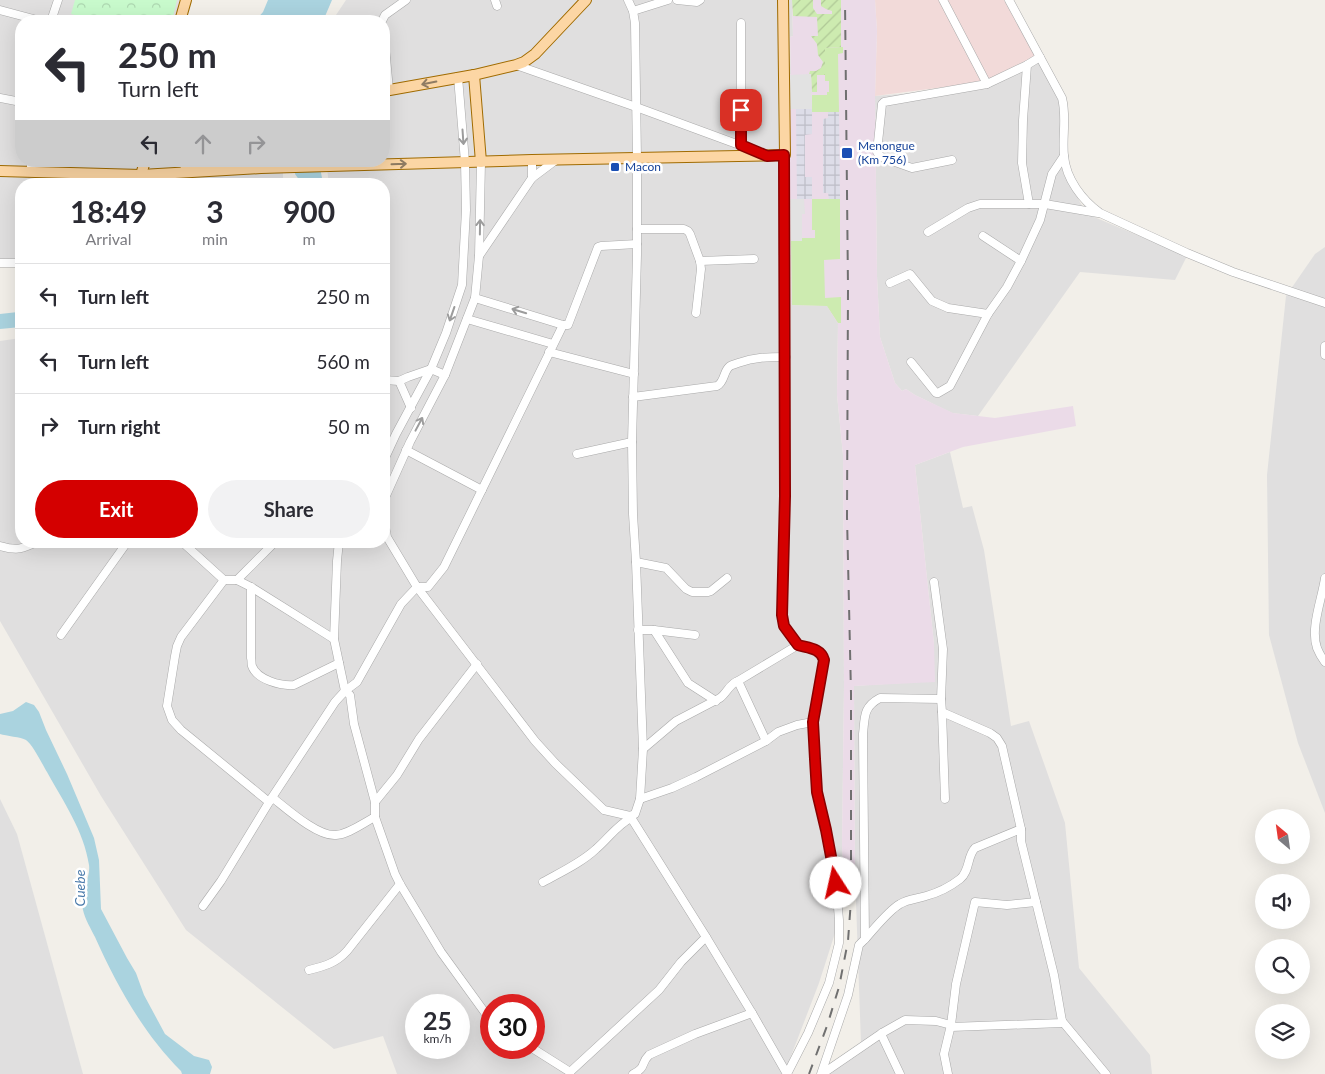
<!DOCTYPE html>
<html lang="en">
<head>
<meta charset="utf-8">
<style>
  body { margin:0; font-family:Lato,sans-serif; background:#f2f2f3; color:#2b2b33; height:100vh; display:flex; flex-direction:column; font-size:19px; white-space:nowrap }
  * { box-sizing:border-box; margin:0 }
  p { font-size:16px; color:#7c7c81 }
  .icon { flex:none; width:28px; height:28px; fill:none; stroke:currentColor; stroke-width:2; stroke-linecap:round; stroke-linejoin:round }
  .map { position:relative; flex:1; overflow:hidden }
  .side { position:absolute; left:15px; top:178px; width:375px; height:370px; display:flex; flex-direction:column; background:#fff; border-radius:20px; box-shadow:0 5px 20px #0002 }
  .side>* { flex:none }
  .banner { position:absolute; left:15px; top:15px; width:375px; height:152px; border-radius:20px; box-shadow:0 5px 20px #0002; background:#fff; color:#2b2b33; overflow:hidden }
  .needle { width:32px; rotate:331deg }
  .tools { position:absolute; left:1255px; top:809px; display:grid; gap:10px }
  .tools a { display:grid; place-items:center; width:55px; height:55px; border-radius:50%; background:#fff; box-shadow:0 5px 20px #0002; font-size:25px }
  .speed { position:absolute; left:405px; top:994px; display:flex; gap:10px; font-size:25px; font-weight:700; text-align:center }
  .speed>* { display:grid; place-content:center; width:65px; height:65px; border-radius:50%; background:#fff; box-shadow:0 5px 20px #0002; line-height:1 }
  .speed small { font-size:12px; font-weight:400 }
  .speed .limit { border:8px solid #d22; background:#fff; color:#111 }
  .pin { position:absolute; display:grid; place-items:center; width:42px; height:42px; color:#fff; margin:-21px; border-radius:10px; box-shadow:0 2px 8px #0006 }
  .me { position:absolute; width:55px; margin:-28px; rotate:350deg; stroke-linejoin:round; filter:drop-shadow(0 0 4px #0008) }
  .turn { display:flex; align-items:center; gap:18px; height:105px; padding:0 20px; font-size:22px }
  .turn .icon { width:65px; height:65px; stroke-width:2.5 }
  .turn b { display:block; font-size:35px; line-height:42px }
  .lanes { display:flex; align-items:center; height:48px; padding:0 20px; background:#0003; justify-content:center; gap:25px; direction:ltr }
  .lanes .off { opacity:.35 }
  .eta { display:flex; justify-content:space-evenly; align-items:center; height:85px; text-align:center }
  .eta b { font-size:30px; font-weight:700; line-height:35px }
  .primary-button { display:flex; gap:10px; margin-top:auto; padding:10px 20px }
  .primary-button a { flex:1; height:58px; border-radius:30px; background:#d40000; color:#fff; font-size:20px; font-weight:700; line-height:58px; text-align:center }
  .primary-button a+a { background:#f2f2f3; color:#2b2b33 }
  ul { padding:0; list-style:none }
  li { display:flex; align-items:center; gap:15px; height:65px; padding:0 20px; border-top:1px solid #e1e1e2 }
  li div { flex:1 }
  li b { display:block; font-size:19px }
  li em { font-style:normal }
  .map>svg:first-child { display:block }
</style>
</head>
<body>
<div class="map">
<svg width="1325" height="1074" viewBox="0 0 1325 1074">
  <defs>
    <pattern id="park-crowns" width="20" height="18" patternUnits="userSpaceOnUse" patternTransform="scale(1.25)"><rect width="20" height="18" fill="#c8facc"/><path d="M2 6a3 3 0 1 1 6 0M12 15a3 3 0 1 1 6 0" fill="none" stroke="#acd6af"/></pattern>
    <pattern id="garden-furrows" width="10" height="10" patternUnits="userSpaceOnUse" patternTransform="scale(1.25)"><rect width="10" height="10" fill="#cdebb0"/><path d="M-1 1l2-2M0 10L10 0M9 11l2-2" fill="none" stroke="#b0c997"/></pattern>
    <pattern id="plaza-grid" width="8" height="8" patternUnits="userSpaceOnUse" patternTransform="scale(1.25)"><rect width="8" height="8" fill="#dddde8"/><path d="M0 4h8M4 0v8" fill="none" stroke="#bdbdc7"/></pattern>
  </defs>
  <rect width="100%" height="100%" fill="#f2efe9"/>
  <g fill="#e0dfdf" fill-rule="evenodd">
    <polygon points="0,0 189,0 183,21 21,21 21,161 283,161 283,179 278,184 21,184 21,261 0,259"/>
    <path d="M 346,0 L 792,0 L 793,36 L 790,37 L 791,74 L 789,75 L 792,305 L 827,306 L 838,323 L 837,395 L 843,455 L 844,686 L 842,845 L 844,905 L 819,983 L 786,1069 L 787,1074 L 397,1074 L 383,1036 L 334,1049 L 186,930 L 101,796 L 0,621 L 0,341 L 21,338 L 21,541 L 384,541 L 384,184 L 329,184 L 326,161 L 384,161 L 384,21 L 332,21 ZM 416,1005 L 459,1005 L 459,1048 L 416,1048 ZM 491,1005 L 534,1005 L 534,1048 L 491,1048 Z"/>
    <polygon points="1040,62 1060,98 1063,173 1087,214 1187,256 1175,280 1080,272 978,416 952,413 915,395 906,389 902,391 895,383 880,337 877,276 875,96 985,87"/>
    <polygon points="1325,247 1325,813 1298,743 1269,635 1267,475 1286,296 1315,254"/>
    <polygon points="950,452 963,508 972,506 984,550 1011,726 1029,721 1065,823 1079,968 1150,1055 1152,1074 830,1074 838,1063 861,1044 855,873 854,686 917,682 934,644 915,465"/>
    <polygon points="0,799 17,834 83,1074 0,1074"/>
  </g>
  <polygon fill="#f2dad9" points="875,0 1004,0 1035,56 983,82 875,96 877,31"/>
  <polygon fill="#ebdbe8" points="792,0 875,0 877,31 875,96 877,276 880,337 895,383 902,391 906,389 915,395 953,413 995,418 1073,406 1076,426 963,447 915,465 934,644 935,682 854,686 855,873 844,905 842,845 844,686 843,455 837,395 838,324 827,306 792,305 788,75 791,74 790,37 793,36"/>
  <g fill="#cdebb0">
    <polygon points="843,47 843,53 838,54 839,112 812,112 812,95 827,95 827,92 829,92 829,81 825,81 825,48"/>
    <polygon points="812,199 840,199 840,259 824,260 825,298 841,297 841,323 838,323 827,306 792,305 791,241 802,241 802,238 815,238 815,230 812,230"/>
  </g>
  <polygon fill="url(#park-crowns)" points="75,0 177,0 172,21 97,21 71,14"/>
  <polygon fill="url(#garden-furrows)" points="792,0 813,0 813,8 817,14 832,14 832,11 826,9 821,6 821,0 841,0 841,47 825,48 825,75 817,75 817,92 812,92 811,74 809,74 810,71 816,71 821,68 823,62 818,55 817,44 811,36 818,36 817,17 793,16"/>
  <g fill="#e2e2e2">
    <polygon points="811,74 812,109 789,109 788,75"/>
    <polygon points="790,199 804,199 805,214 802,214 802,241 791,241"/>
  </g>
  <g fill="url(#plaza-grid)">
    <polygon points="796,109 812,109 812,134 805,135 805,177 812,177 812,199 797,199"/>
    <polygon points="828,112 839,112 840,199 829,199 828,193 823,193 823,119 828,118"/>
  </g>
  <g fill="#aad3df">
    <polygon points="268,0 332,0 323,21 255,21 263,12"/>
    <polygon points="295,161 319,161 323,184 302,184 295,174"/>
    <polygon points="18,312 21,314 21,327 0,329 0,314"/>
    <path d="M 26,702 L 34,705 L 39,712 L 46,730 L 67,774 L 94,838 L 99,860 L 101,909 L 127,958 L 136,973 L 144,995 L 165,1034 L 194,1056 L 209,1060 L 212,1067 L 210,1074 L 182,1074 L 181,1071 C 143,1033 117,986 95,937 C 91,929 85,919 83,910 C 79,895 91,878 89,865 C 84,831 63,801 47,772 C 42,764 33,745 26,740 C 21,737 6,736 0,734 L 0,714 L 13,711 Z"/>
  </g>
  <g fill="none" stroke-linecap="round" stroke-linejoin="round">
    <g stroke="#a9a9a9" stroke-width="9">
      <g id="minor">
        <polyline points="495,0 497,6"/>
        <polyline points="628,0 633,11 635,23 637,159 637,255 632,442 633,514 636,562 643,749 640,799 635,814 630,816"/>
        <polyline points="677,0 697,2 700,0"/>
        <polyline points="943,0 987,84"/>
        <path d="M 1009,0 L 1062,98 C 1067,117 1062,136 1064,156 C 1066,179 1082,200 1100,213 L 1187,253 L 1233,272 L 1325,303"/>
        <polyline points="0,10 41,21"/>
        <polyline points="633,11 668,0"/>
        <polyline points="51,21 58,0"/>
        <polyline points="382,21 385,15 406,0"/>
        <polyline points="741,23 741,145"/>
        <polyline points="384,36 389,90"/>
        <polyline points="516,65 636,107 764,154"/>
        <polyline points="0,98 21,102"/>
        <path d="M 785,155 C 785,308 786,462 782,615 C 783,625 789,637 797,644 C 806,652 820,644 824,660 L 813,722 L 815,759 L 817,792 L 826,830 L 836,883 L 839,920 L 839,943 L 829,983 L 808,1033 L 787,1074"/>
        <polyline points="532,160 532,178"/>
        <polyline points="952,160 912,168 881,157 877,152 882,104 884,102 987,84 1027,65"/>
        <polyline points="31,161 31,172"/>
        <polyline points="1029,204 1022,163 1023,120 1027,65 1040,57"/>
        <polyline points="637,229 684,229 688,231 690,234 700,261 701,269 696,313"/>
        <polyline points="928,232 968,208 980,204 1045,204 1098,213"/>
        <polyline points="983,236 1021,261"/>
        <polyline points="479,256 532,178 556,160"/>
        <polyline points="700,261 754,259"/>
        <polyline points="0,263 21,263"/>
        <polyline points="890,283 910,274 932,301 948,308 988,314"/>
        <polyline points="475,298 563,325 568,325 598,247 601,246 637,244"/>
        <polyline points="467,319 553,344"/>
        <polyline points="1325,346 1325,355"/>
        <polyline points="549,352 634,374"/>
        <polyline points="911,362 936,393 938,393 950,386 988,314 1007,287 1021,261 1040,220 1052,174 1064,156"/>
        <polyline points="384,380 399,381 408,377 431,369 445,375"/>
        <polyline points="399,381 411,408"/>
        <path d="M 633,397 L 717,386 C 725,382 723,371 730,366 C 732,365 735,364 738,363 C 755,357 767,357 786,357"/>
        <polyline points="406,450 482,490"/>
        <polyline points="577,454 632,442"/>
        <polyline points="384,460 396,434 431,369 446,333 462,285 466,210 465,162 458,77"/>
        <polyline points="384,500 410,442 445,375 475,298 479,256 481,162"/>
        <polyline points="384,521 387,537 417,587 535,741 555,763 604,810 630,816 706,937 752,1013 787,1074"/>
        <polyline points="181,541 224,580 237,580 251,587 334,639"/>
        <polyline points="339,541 337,561 334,639 345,691 350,695 354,724 375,802 375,817 395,874 400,884 441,952 491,1021"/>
        <path d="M 0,546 C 18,551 22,549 39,541"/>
        <polyline points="636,562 666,568 686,589 692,592 708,592 711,591 727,578"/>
        <path d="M 1325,578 C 1322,599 1310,628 1317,648 C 1319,653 1322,658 1325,662"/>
        <polyline points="224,580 181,637 177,646 175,656 167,706 172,720 181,730 269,802 335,702 345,691 357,682 401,604 417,587 428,587 444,567 563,325"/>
        <polyline points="237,580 276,541"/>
        <polyline points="934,582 943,649 941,699 942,712 990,733 997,738 1002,746 1021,829 1021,841 1054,975 1062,1021 1106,1074"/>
        <path d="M 251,587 L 251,658 C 252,661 251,663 252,666 C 257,680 281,686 294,685 L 339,663"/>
        <polyline points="638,630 654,630 695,635"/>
        <polyline points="654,630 688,683 716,701"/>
        <polyline points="61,635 128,541"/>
        <polyline points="738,681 766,741"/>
        <polyline points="942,712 945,799"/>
        <path d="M 643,749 L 676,721 L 720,698 C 727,693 730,683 738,681 L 798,645"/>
        <polyline points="640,799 672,788 696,777 766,741 778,732 797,725 813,722"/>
        <path d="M 270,801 L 273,798 C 287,809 318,837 336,835 C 349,834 363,823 375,817"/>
        <polyline points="375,802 397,775 419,739 477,664"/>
        <path d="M 543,882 C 561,872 581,863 596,849 C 608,839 617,825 631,818"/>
        <polyline points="203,906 221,881 271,799"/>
        <path d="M 865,939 C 874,929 889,910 900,904 C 908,899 917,899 926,896 C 937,893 951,886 960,879 C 970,871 967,856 975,848 L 1021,829"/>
        <path d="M 309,970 C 325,966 336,963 347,951 L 400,884"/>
        <polyline points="882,1033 882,1036 900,1074"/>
        <polyline points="532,1048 570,1072"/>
        <polyline points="570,1074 570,1072 659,990 681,962 706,937"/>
        <path d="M 633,1074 C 647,1067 640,1064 649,1055 L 695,1034 L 752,1013"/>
        <path d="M 821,1074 L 848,995 L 859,945 L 865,939 L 863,734 C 865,717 863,707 880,698 L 941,699"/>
        <polyline points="822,1074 882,1033 905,1020 936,1021 951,1025 951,1027 1062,1023 1062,1021"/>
        <polyline points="948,1074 944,1054 951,1025 956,984 975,902 1007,905 1036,902"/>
      </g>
    </g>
    <g stroke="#a06b00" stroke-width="12">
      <g id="major">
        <polyline points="180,21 186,0"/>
        <polyline points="474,75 481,162"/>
        <polyline points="384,91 474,75 516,65 524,62 535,54 586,0"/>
        <polyline points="185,170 202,161"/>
        <polyline points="0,171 141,175 261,168 532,160 785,155 783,0"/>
        <polyline points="141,175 145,161"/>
      </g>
    </g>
    <use href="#minor" stroke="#fff" stroke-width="8"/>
    <use href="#major" stroke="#fcd6a4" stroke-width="10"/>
    <polyline stroke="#707070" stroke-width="2" stroke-dasharray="10 10" stroke-linecap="butt" points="809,1074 827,1026 839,987 848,941 851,900 851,693 847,517 848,288 845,0"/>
  </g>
  <defs><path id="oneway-shaft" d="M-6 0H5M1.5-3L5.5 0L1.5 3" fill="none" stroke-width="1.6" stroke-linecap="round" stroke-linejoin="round" transform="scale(1.25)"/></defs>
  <g stroke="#8f7c63">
    <use href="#oneway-shaft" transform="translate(429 83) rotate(169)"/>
    <use href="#oneway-shaft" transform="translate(399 164) rotate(-2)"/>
  </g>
  <g stroke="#9c9c9c">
    <use href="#oneway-shaft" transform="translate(463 137) rotate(86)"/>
    <use href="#oneway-shaft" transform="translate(480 227) rotate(-89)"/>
    <use href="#oneway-shaft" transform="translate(519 311) rotate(-163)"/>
    <use href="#oneway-shaft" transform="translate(452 314) rotate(109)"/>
    <use href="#oneway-shaft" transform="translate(419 424) rotate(-62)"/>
  </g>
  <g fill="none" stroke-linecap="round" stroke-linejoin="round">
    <g stroke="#8a0000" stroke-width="12">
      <path id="route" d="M 741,110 L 741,145 L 767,156 L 784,155 L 785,496 L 782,615 L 784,626 L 798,645 C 808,648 821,648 824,660 L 813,722 L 815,759 L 817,792 L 826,830 L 836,883"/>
    </g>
    <use href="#route" stroke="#d40000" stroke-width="9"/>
  </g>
  <g fill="#1a4fb4" stroke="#fff" stroke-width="2">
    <rect x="841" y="147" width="12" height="12" rx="2.5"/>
    <rect x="610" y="162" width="10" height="10" rx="2.5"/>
  </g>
  <g text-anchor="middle" stroke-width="5" stroke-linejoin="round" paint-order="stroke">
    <g font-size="12" fill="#164399" stroke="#fff" text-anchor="start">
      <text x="858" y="150">Menongue<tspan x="858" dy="14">(Km 756)</tspan></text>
      <text x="625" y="171">Macon</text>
    </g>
    <g font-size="14" font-style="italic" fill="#4a7aab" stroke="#fff">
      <text transform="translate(80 888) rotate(-90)" y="5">Cuebe</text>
    </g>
  </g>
</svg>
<div class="tools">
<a><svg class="needle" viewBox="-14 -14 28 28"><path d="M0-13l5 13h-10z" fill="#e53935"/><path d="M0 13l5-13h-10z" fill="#7c7c81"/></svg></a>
<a><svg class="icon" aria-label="sound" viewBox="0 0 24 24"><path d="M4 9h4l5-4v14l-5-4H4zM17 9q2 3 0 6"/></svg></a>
<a><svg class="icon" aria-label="search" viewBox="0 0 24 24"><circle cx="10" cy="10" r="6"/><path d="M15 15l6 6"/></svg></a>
<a><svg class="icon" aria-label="layers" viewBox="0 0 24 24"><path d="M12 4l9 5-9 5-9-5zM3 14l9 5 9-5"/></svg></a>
</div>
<div class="speed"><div>25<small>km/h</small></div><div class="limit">30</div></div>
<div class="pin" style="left:741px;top:110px;background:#d93025"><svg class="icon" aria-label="arrive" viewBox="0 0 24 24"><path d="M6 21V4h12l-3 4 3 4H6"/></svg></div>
<svg class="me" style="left:836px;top:883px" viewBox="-20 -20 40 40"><circle r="19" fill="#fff"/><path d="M0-13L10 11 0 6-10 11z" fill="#d40000"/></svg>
<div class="banner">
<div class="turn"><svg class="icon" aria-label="left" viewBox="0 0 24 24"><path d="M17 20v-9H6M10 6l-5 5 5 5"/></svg><div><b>250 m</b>Turn left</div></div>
<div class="lanes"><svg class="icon" aria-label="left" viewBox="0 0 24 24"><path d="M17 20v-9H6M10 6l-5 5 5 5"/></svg><svg class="icon off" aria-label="ahead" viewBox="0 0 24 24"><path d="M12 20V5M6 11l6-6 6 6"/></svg><svg class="icon off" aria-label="right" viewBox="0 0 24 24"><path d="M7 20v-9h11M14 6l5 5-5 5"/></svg></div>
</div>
<section class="side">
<div class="eta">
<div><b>18:49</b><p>Arrival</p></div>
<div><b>3</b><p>min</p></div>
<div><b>900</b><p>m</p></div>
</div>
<ul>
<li><svg class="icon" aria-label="left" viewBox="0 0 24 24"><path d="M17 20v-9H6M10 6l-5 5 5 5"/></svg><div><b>Turn left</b></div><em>250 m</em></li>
<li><svg class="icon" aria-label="left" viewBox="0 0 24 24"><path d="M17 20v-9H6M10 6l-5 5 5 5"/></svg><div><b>Turn left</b></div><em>560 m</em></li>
<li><svg class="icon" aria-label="right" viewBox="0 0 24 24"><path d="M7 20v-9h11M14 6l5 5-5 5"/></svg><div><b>Turn right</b></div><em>50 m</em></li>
</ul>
<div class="primary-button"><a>Exit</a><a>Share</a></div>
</section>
</div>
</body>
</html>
